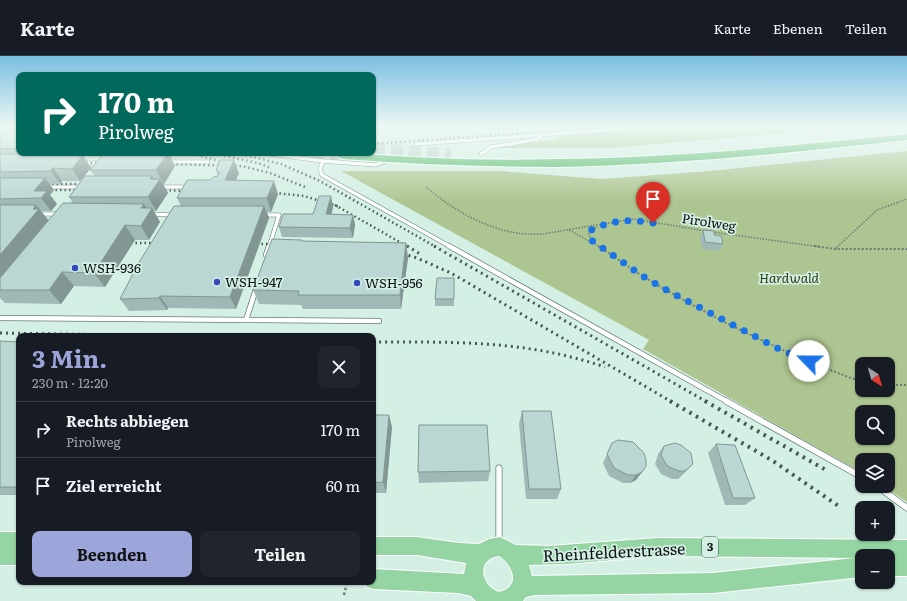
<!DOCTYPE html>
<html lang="de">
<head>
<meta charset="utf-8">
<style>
  body { margin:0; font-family:Literata,serif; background:#20242c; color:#f1f3f6; height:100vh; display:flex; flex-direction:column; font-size:15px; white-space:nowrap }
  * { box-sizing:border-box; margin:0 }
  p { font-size:13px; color:#9ea1a6 }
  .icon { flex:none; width:22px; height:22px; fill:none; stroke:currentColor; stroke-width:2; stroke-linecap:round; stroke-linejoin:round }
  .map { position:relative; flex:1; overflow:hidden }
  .side { position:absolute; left:16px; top:277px; width:360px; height:252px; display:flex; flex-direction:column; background:#171b24; border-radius:8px; box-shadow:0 1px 3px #0004 }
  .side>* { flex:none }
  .hud { position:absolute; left:16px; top:16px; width:360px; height:84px; border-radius:8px; box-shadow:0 1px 3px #0004; background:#00695c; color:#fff; overflow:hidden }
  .needle { width:26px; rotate:143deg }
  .controls { position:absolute; left:855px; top:301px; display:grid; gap:8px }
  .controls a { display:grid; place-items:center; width:40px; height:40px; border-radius:8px; background:#171b24; box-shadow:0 1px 3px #0004; font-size:20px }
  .pin { position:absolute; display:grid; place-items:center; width:34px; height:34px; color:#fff; margin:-41px -17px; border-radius:50% 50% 50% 0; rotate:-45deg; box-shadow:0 0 4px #0007 }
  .pin .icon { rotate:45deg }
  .me { position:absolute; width:44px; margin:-22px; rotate:293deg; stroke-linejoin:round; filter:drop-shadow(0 0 3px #0008) }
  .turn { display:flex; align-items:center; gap:14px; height:84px; padding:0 16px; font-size:18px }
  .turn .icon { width:52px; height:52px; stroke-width:2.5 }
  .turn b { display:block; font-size:28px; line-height:34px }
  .round { display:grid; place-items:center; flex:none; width:42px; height:42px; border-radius:8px; background:#20242c }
  .summary { display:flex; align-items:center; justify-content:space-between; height:68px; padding:0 16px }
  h1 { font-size:24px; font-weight:700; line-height:30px; color:#9da6db }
  .button { display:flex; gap:8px; margin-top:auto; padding:8px 16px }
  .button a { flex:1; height:46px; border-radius:8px; background:#9da6db; color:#111; font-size:16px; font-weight:700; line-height:46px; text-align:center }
  .button a+a { background:#20242c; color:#f1f3f6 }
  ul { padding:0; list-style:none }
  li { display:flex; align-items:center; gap:12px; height:56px; padding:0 16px; border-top:1px solid #363941 }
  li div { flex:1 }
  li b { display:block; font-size:15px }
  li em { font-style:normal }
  header { display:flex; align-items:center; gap:24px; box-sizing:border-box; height:56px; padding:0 20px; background:#171b24; border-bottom:1px solid #363941 }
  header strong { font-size:19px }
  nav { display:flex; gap:22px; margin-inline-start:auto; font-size:14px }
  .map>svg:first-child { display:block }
</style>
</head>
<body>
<header>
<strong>Karte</strong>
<nav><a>Karte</a><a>Ebenen</a><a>Teilen</a></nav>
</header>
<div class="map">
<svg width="907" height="545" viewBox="0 0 907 545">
  <rect width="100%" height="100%" fill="#d4efe4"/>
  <g fill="#adc590" fill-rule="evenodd">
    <polygon points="663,70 867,70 611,92 492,92 558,83 556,78"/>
    <path d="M 907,95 L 907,446 L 883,430 L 888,430 L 888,404 L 862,404 L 862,417 L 643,293 L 649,284 L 341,115 L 499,115 L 602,123 L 710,115 ZM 862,308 L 888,308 L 888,334 L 862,334 ZM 862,356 L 888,356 L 888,382 L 862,382 Z"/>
  </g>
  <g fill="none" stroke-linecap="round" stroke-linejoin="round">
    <g stroke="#b6cec4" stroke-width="12" stroke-dasharray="12 6" stroke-linecap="butt">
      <polyline points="373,93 451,98"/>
      <polyline points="312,97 343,100"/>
    </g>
    <g stroke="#667e74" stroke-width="4.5">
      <g id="service-far2">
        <polyline points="416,88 663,70"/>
        <polyline points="262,97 323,105"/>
        <polyline points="481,98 491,91 539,83 541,80"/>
        <polyline points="388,104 376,109 323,105 320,113 322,119 451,191"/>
        <polyline points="168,106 208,106"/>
        <polyline points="82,107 100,107"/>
        <polyline points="46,131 82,131"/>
        <polyline points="160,131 188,131"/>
        <polyline points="38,158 60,158"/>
        <polyline points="150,158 174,159"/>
        <polyline points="262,159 279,159 269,191"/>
      </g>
    </g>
    <g stroke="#667e74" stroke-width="6">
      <g id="service-far1">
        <polyline points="449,190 728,346"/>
        <polyline points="266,199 269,190"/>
        <polyline points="0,262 379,265"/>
        <polyline points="246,264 256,233"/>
      </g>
    </g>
    <g stroke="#667e74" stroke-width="7">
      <g id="service">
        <polyline points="726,345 862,421"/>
        <polyline points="499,412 499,486"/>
        <polyline points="877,430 907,452"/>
      </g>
    </g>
    <g stroke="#fff" stroke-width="2">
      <g id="primary">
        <rect x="0" y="476" width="19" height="33"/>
        <path d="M 373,481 L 417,481 L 459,487 L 479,488 L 489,483 L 500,481 L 516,489 L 549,490 L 658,482 L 907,484 L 907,520 L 888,520 L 888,500 L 862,500 L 862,521 L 713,537 L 535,539 L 526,541 L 523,545 L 476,545 L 471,540 L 458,537 L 373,533 L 366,530 L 364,526 L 373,526 L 373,513 L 464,518 L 466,507 L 417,499 L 373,499 ZM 499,500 C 508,505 520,523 508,532 C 506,534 502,535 499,536 C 480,529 476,503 499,500 ZM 658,500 L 855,502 L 713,517 L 532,520 L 529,509 L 567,508 Z"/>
      </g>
    </g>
    <g stroke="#fff" stroke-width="2">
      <path id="motorway" d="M 907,78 L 907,84 C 790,97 672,109 554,111 C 484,111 413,108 343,103 L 337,100 L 341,97 L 350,97 C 418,102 486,105 555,103 C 673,102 790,90 907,78 Z"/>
    </g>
    <g stroke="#6d7f78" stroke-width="1.5" stroke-dasharray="1.5 1.5" stroke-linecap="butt">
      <path d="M 426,131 C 458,158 499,181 542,178 L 633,163 L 706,175"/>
      <polyline points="569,174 600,191"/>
      <polyline points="712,176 821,191"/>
      <polyline points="591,184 589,178 592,173 598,171"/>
      <polyline points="837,191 877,154 907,143"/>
    </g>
    <g stroke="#6d7f78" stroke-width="2" stroke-dasharray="2 2" stroke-linecap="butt">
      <path d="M 598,190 C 613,199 626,210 641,219 C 711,262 785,298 862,326"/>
      <polyline points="814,190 835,193 907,193"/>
      <polyline points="835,193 838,190"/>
      <polyline points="888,329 907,329"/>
    </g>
    <polyline stroke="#6d7f78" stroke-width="2.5" stroke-dasharray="2.5 2.5" stroke-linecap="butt" points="344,539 347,526"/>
    <use href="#service-far2" stroke="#fff" stroke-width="3.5"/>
    <use href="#service-far1" stroke="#fff" stroke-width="4.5"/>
    <use href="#service" stroke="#fff" stroke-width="5.5"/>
    <use href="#primary" fill="#95d4a3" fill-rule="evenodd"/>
    <use href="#motorway" fill="#4fb865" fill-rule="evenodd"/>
    <g stroke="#495752" stroke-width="2.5" stroke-dasharray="1.5 3" stroke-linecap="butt">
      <polyline points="373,88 616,70"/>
      <polyline points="188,97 219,105"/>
      <polyline points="211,97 258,107 271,112"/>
      <polyline points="237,97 281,108 320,125 436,191"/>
      <polyline points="77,107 107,107"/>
      <polyline points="163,108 242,110 270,117 305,131"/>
      <polyline points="43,128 89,128"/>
      <polyline points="42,134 86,134"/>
      <polyline points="156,134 192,135"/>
      <polyline points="266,136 304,140 340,151"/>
      <polyline points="335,149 408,191"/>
      <polyline points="122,187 162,187"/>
      <polyline points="248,188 282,188"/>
    </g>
    <g stroke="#495752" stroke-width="3" stroke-dasharray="2 4" stroke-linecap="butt">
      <polyline points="407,190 422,199"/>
      <polyline points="434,190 707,346"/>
      <polyline points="397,196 417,202 451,217 672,346"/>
      <polyline points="0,277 184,280"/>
      <path d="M 373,286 C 455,286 526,284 605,311"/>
    </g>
    <g stroke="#495752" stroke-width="4" stroke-dasharray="2.5 5" stroke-linecap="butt">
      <polyline points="670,345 773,405 840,451"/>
      <polyline points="705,345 826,414"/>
    </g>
  </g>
  <g fill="#a0b9b6">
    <polygon points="0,70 19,70 19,97 88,97 84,101 91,112 80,125 62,125 60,128 50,128 54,134 50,139 57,148 51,155 41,155 49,165 73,147 69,141 95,120 90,114 175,110 164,128 163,128 168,137 156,155 154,155 160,166 149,184 135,184 105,231 74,230 61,248 5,247 0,242"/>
    <polygon points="216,114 239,117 236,124 278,138 271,156 267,156 269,162 236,253 168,252 167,254 129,255 120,243 181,150 177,142 211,124 218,120"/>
    <polygon points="331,140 333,151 331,158 353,159 355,169 353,182 282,181 279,171 313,158"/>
    <polygon points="703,174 714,179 723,188 719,195 702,193 700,181"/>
    <polygon points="302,184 303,185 406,187 408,202 401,253 303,253 301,249 259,248 253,234"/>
    <polygon points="454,222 454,250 435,250 435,243"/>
    <polygon points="0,285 19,286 19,439 0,439"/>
    <polygon points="522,355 561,433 557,443 526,443 519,368"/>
    <polygon points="373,359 392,371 386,437 373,437"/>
    <polygon points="612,387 646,410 636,424 630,427 623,427 609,420 603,407"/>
    <polygon points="716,388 755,442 745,449 725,449 708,397"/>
    <polygon points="664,390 693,408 678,423 672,423 661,418 655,408 658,398"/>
    <polygon points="490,415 488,425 419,427 418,416"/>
  </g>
  <g fill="#829694">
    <polygon points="13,70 19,70 19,86 9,74"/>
    <polygon points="78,97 88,97 84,101 91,112 80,125 72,113 67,99 68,98 76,108 81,102"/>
    <polygon points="168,97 169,97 175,110 164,128 156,114"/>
    <polygon points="234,104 239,117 230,138 225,124"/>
    <polygon points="53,112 62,125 60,128 51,115"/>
    <polygon points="152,120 156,128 160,123 168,137 156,155 148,141 150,123"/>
    <polygon points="45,122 54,134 50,139 57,148 51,155 41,142 34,135"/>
    <polygon points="274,125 278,138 271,156 267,142"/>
    <polygon points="331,140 333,151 329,169 326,158"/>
    <polygon points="144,148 149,156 152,152 160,166 149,184 141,170 141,152"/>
    <polygon points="36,149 49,165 0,226 0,199"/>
    <polygon points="264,150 269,162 236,253 230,241"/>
    <polygon points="353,159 355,169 353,182 350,172"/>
    <polygon points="125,169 135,184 105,231 94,217"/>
    <polygon points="406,187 408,202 401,253 400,239"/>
    <polygon points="62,216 74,230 61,248 49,234"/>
    <polygon points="160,240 168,252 167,254 159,242"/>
    <polygon points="389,359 392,371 386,437 383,426"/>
    <polygon points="693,408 678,423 685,415"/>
    <polygon points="642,416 636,424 630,427 636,419"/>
  </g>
  <g fill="#bad7d4" stroke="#829694">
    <polygon points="0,70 13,70 9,74 19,75 19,92 0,93"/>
    <polygon points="104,97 168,97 156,114 90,114"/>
    <polygon points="0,98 68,98 67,99 83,99 72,113 53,112 51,115 0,116"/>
    <polygon points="220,104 234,104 225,124 274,125 267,142 177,142 187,124 211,124 213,121 218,120 219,116 216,114"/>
    <polygon points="85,120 152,120 150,123 160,123 148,141 69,141"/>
    <polygon points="0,122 45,122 34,135 47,135 41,142 0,143"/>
    <polygon points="319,140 331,140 326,158 353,159 350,172 279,171 283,158 313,158"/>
    <polygon points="63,147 144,148 141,152 152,152 141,170 125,169 94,217 62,216 49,234 0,234 0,222"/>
    <polygon points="0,149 36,149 33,153 39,153 0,199"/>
    <polygon points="174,150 264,150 230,241 160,240 159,242 120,243 138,208"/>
    <polygon points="703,174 714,175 714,179 721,180 723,188 705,186"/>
    <polygon points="272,183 302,184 302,185 406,187 400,239 298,239 299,235 253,234"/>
    <polygon points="437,222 454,222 454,243 435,243"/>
    <polygon points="0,285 19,286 19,428 17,431 0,431"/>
    <polygon points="522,355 551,355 561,433 529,433"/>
    <polygon points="373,359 389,359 383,426 373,427"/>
    <polygon points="419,369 487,369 490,415 418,416"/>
    <polygon points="618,384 633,386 644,397 646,404 646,410 642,416 636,419 628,419 614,412 607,398 612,387"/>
    <polygon points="675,387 681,389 691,397 693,408 685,415 679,415 667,410 661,399 664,390"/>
    <polygon points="716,388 735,389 755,442 733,442"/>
  </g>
  <linearGradient id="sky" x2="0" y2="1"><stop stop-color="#7abee2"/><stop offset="0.48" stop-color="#ecf8f3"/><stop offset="1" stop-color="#ecf8f3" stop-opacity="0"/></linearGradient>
  <rect width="907" height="147" fill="url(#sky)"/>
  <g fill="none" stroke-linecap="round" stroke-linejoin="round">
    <path stroke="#1a73e8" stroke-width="7" stroke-dasharray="0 12.6" d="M 653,167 C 629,163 615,164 592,173 L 590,178 L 591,184 L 647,223 L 672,237 L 781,294 L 809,305"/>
  </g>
  <g fill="#3648bb" stroke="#d4efe4" stroke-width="1.5">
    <circle cx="75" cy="212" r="4"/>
    <circle cx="217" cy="226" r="4"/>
    <circle cx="357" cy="227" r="4"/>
  </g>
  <g text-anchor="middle" stroke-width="3.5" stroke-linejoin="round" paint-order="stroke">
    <rect fill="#d4efe4" stroke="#475650" stroke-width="1" x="702" y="481" width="16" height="20" rx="3"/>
    <g font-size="12" font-weight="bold" fill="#0b1411">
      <text x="710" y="495">3</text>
    </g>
    <g font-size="13" fill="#0b1411" stroke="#d4efe4">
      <text transform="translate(709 166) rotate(9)" y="5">Pirolweg</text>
    </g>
    <g font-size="13" fill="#0b1411" stroke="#d4efe4" text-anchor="start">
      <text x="83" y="217">WSH-936</text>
      <text x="225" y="231">WSH-947</text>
      <text x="365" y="232">WSH-956</text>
    </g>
    <g font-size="13" font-style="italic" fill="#2e3f14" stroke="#d4efe4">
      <text x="789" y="227">Hardwald</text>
    </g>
    <g font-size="16" fill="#0b1411" stroke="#d4efe4">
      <text transform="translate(614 496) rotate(-3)" y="6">Rheinfelderstrasse</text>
    </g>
  </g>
</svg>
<div class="controls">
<a><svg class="needle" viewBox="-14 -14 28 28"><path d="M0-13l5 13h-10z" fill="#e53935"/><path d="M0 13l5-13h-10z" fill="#9ea1a6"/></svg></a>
<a><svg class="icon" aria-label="search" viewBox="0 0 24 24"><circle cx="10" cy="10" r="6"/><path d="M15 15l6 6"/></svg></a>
<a><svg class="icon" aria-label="layers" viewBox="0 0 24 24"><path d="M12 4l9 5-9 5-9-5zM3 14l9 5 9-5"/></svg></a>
<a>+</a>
<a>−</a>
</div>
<div class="pin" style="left:653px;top:167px;background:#d93025"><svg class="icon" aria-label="arrive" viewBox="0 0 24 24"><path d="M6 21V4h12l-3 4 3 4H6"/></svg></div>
<svg class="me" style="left:809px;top:305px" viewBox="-20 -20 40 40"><circle r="19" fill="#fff"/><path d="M0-13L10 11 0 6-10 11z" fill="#1a73e8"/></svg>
<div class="hud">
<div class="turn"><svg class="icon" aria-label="right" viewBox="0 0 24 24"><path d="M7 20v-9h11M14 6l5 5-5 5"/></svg><div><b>170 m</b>Pirolweg</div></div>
</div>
<section class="side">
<div class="summary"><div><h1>3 Min.</h1><p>230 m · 12:20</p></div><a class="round"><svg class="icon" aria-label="close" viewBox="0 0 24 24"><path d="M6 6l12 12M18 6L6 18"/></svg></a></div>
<ul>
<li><svg class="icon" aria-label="right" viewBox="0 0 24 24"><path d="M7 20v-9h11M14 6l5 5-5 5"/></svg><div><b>Rechts abbiegen</b><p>Pirolweg</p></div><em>170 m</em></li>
<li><svg class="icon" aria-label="arrive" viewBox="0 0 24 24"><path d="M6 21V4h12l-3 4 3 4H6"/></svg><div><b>Ziel erreicht</b></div><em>60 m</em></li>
</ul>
<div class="button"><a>Beenden</a><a>Teilen</a></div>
</section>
</div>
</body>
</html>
